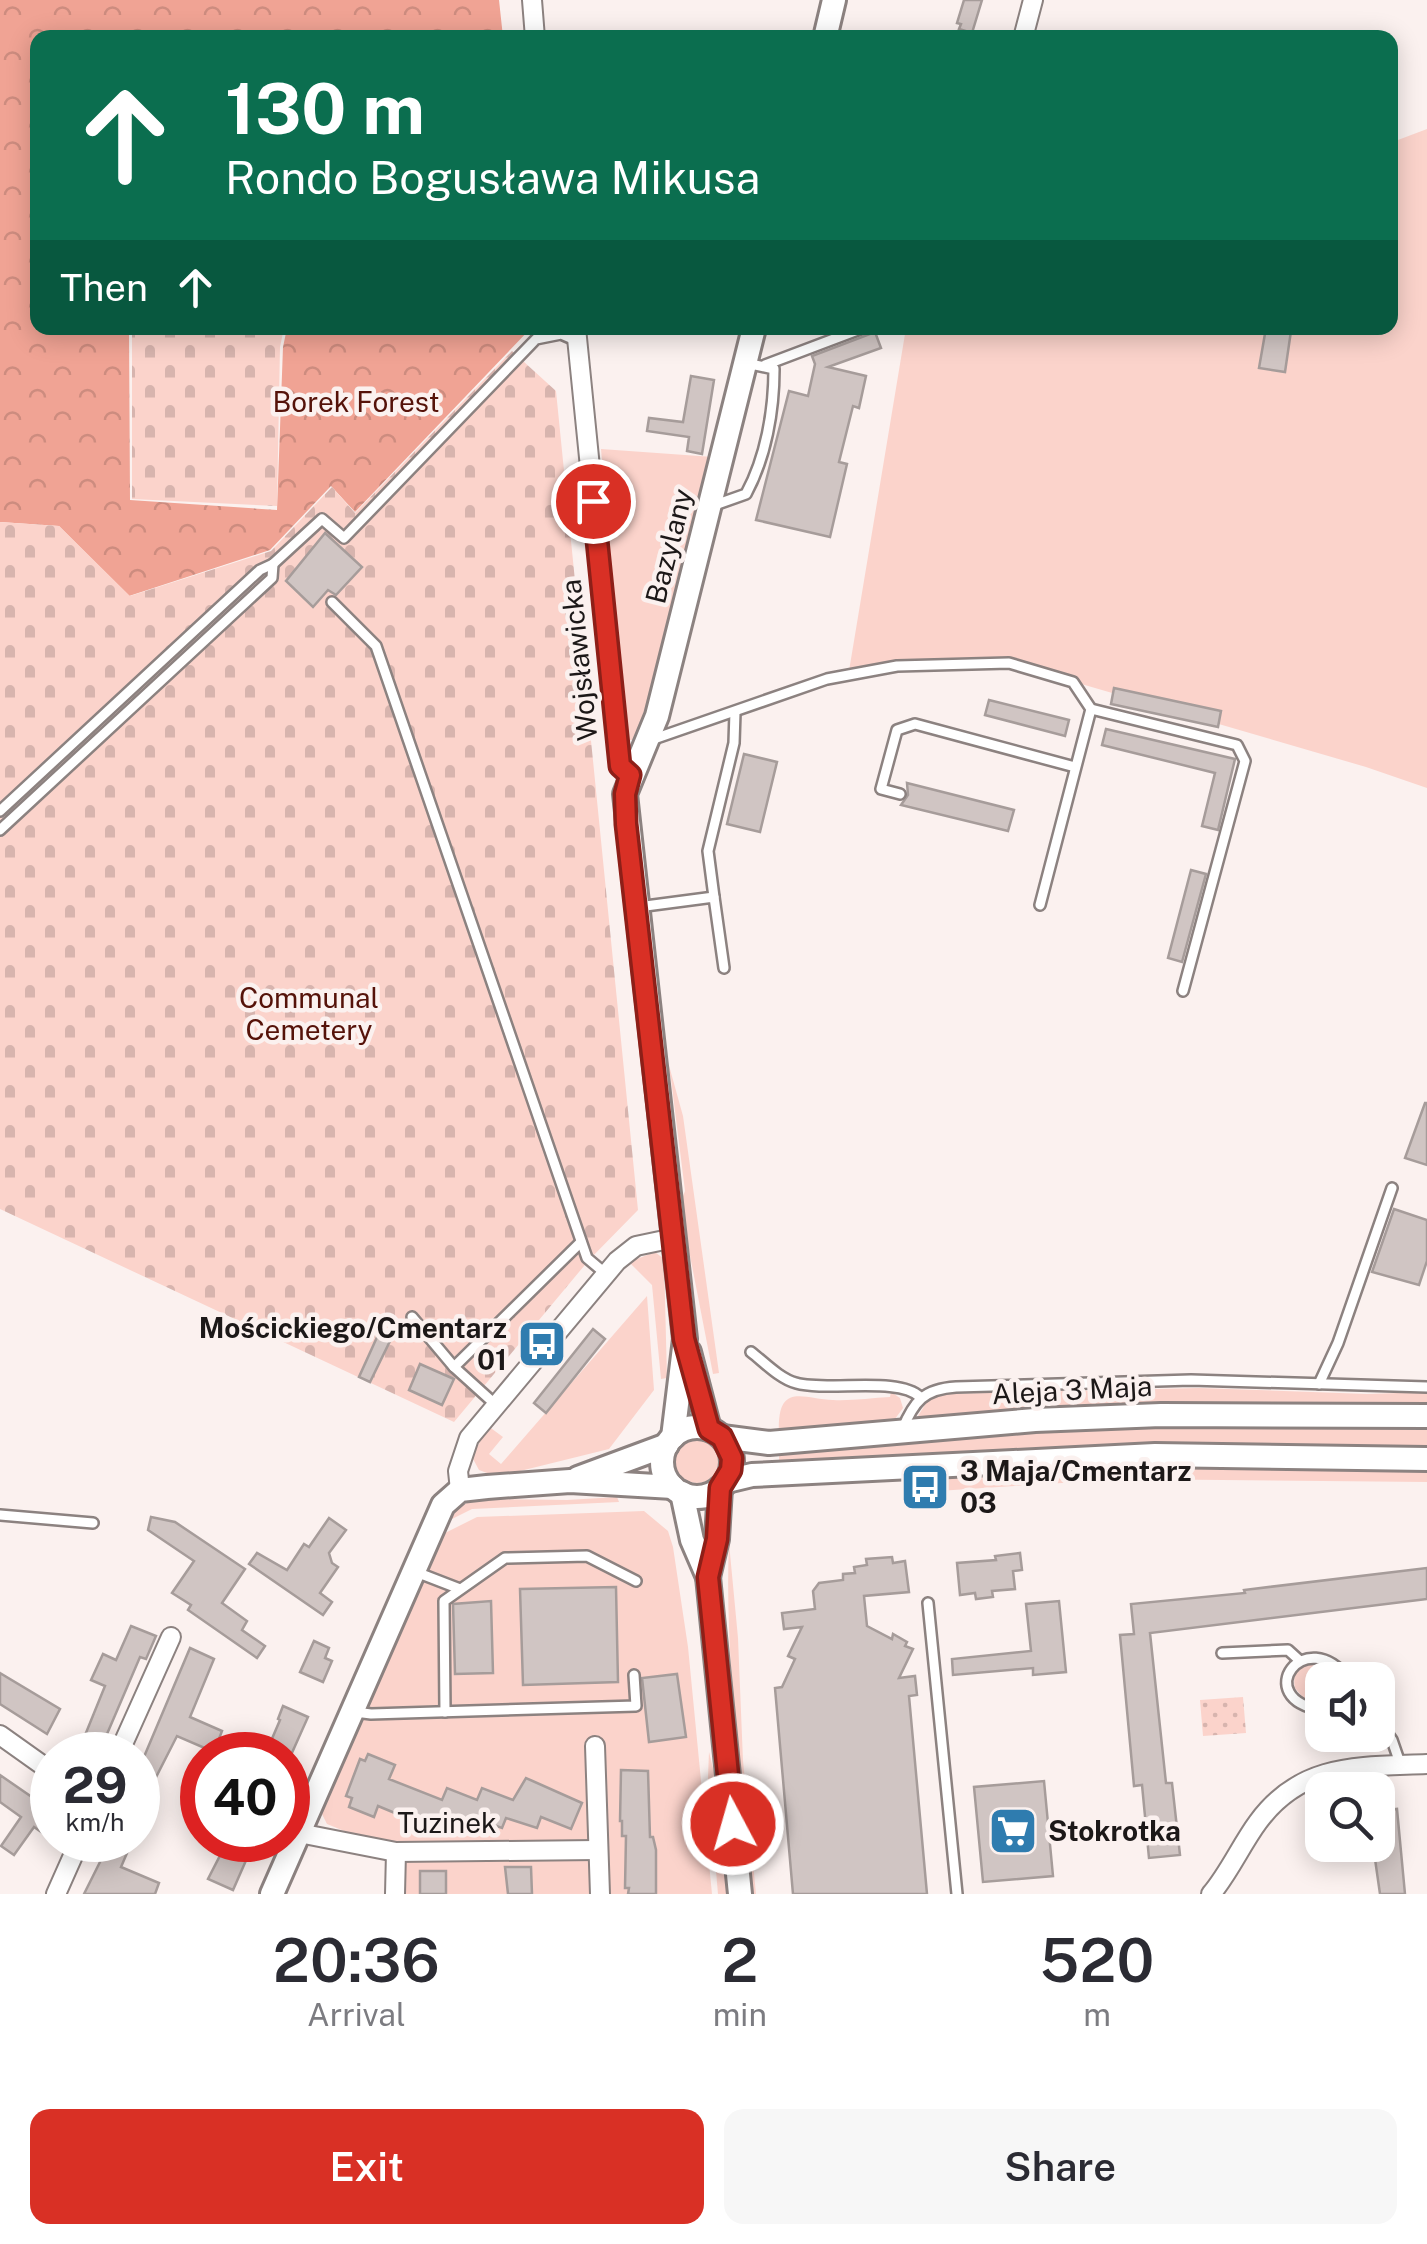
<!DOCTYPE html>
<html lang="en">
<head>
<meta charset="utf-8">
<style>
  body { margin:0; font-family:"Public Sans",sans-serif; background:#f7f7f7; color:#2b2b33; height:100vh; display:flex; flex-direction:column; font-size:38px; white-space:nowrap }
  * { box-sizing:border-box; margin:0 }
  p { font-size:32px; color:#7c7c81 }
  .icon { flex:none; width:55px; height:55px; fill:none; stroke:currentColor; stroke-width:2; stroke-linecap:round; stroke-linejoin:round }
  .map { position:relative; height:1894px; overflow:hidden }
  .side { display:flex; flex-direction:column; background:#fff; flex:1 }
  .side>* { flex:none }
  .top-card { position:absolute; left:30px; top:30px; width:1368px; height:305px; border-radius:20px; box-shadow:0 5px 25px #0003; background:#0b6e4f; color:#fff; overflow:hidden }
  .buttons { position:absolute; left:1305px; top:1662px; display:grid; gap:20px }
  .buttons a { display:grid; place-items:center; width:90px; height:90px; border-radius:20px; background:#fff; box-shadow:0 5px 25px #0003; font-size:50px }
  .speed { position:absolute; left:30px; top:1732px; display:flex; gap:20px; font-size:50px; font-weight:700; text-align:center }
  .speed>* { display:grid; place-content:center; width:130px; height:130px; border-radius:50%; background:#fff; box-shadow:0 5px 25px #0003; line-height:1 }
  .speed small { font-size:25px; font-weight:400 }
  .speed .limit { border:15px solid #d22; background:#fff; color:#111 }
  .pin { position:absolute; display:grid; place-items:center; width:85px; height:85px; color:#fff; margin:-42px; border:5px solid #fff; border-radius:50%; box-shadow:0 2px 10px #0007 }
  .me { position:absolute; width:110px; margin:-55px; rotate:354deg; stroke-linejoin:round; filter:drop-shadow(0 0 8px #0008) }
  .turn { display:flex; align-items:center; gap:35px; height:210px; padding:0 30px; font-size:45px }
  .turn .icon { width:130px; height:130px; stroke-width:2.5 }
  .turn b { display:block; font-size:70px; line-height:85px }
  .then { display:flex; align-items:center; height:95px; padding:0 30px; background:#0003; gap:20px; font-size:38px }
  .eta { display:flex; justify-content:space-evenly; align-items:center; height:170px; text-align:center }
  .eta b { font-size:60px; font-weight:600; line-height:70px }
  .cta { display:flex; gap:20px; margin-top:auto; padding:20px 30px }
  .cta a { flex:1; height:115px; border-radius:20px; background:#d93025; color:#fff; font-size:40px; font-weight:600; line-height:115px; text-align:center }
  .cta a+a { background:#f7f7f7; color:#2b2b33 }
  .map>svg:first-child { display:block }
</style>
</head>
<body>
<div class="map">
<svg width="1427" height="1894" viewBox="0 0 1427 1894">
  <defs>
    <pattern id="forest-crowns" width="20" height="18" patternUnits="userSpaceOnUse" patternTransform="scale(2.5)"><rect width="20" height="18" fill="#f0a394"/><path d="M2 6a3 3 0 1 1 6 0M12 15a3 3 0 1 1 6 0" fill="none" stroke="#cd8c7f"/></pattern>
    <pattern id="cemetery-stones" width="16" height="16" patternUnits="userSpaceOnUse" patternTransform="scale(2.5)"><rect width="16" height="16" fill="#fbd3cb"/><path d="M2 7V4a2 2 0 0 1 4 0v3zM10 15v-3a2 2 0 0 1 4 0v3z" fill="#d7b4ae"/></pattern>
    <pattern id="park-dots" width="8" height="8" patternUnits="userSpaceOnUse" patternTransform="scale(2.5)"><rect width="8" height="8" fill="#fbd3cb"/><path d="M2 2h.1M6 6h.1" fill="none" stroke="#d7b4ae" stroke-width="1.8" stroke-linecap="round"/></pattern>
  </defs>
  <rect width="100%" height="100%" fill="#fbf1ef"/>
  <g fill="#fbd3cb">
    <polygon points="1427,129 1427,788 1366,767 1009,663 849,671 906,328 1390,328 1390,143"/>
    <polygon points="601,449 713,457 637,740 628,740 626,735"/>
    <polygon points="655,1015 683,1116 719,1373 713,1374 680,1204 685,1191 671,1079"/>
    <polygon points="655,1252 664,1259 667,1378 661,1379 652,1285 629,1262"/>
    <polygon points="647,1296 654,1390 609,1449 504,1475 495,1476 479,1470 472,1457 488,1426 503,1437 489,1454 501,1464"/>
    <polygon points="1199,1388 1367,1394 1427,1392 1427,1402 1142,1406 921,1419 918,1416 928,1400 944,1394"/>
    <path d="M 891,1392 L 900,1398 L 903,1408 L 892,1423 L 779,1433 C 777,1381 803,1399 833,1400 C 851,1401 871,1398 890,1397 Z"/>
    <polygon points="1427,1422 1427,1450 1084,1449 779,1462 779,1453 1084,1428"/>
    <circle cx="697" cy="1461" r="22"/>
    <polygon points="1163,1464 1427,1468 1427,1482 1123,1479 938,1491 938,1487 946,1486 945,1482 938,1481 949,1477"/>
    <polygon points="617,1497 619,1502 472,1509 444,1523 462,1505 478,1499 567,1500"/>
    <polygon points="644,1511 668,1531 673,1547 688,1647 712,1894 395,1894 396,1852 327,1824 321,1812 437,1537 477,1517"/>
    <path d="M 729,1543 L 738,1638 L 743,1761 L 756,1894 L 752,1894 C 742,1780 724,1657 729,1543 Z"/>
    <path d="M 1314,1662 L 1330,1668 L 1339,1680 L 1322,1680 L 1322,1703 L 1305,1700 L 1295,1688 C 1292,1671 1299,1666 1314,1662 Z"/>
    <polygon points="709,1752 718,1788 728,1894 718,1894 708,1777"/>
  </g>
  <polygon fill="url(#forest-crowns)" points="0,0 499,0 503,37 38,38 38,328 129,328 130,500 277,510 283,347 287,328 531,328 355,512 331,486 270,550 129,596 59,526 0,522"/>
  <g fill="url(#cemetery-stones)">
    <polygon points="132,328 284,328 280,347 277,506 132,499"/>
    <polygon points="512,351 556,391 638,1210 589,1260 454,1422 0,1209 0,522 59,526 130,596 271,551 332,487 355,513"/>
  </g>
  <polygon fill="url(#park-dots)" points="1243,1697 1246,1733 1203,1736 1200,1700"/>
  <g fill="#d0c5c3" stroke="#a69c9a" stroke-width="2.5">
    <polygon points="964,0 982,0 972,33 959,29 961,24 957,23"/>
    <polygon points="1266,328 1291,331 1285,372 1259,368"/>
    <polygon points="875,332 881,348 828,367 866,376 859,408 853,406 839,462 847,464 830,537 756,520 789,391 808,396 815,364 812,356"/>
    <polygon points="691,376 714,380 702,454 687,451 689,437 647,431 649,418 683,422"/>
    <polygon points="325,533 362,567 336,595 328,590 313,607 286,581"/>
    <polygon points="1114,688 1221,711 1218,727 1111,704"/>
    <polygon points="989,700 1069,720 1065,736 985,715"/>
    <polygon points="1106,729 1235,759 1218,830 1202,826 1215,773 1102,745"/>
    <polygon points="744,754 777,762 760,832 727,824"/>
    <polygon points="907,783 1014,810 1008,831 901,805 908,795"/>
    <polygon points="1191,870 1206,874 1182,962 1168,958"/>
    <polygon points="1425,1103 1427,1103 1427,1165 1405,1158"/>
    <polygon points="1394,1209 1427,1220 1427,1261 1419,1285 1372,1272"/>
    <polygon points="593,1329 605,1339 546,1413 534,1403"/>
    <polygon points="378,1335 390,1341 370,1382 359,1377"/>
    <polygon points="420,1364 454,1379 442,1405 409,1390"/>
    <polygon points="151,1517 175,1522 245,1569 222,1603 247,1621 242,1630 265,1646 257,1658 188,1610 191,1605 172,1593 194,1561 148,1530"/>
    <polygon points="329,1518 346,1530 329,1553 332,1563 338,1567 320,1593 332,1602 323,1615 249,1564 257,1553 287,1570 304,1544 309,1547"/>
    <polygon points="1020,1553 1022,1570 1013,1571 1015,1589 992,1591 993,1597 976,1599 975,1593 960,1595 957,1563 996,1560 995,1556"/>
    <polygon points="892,1557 893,1563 905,1561 909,1592 864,1596 867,1626 892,1639 893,1634 907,1642 905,1646 913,1649 899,1678 915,1676 917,1695 909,1696 927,1894 793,1894 775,1688 782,1687 795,1659 788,1656 802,1627 784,1629 782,1613 815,1609 813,1591 819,1583 843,1580 843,1574 855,1573 854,1567 867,1565 866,1559"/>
    <polygon points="1427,1568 1427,1599 1150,1633 1166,1783 1172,1783 1180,1855 1149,1858 1142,1785 1134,1786 1120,1635 1134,1634 1131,1604 1245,1593 1244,1590"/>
    <polygon points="616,1587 618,1682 523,1685 520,1589"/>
    <polygon points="491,1601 493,1673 455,1674 453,1604"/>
    <polygon points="1059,1601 1066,1672 1033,1675 1033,1668 953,1675 952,1659 1031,1651 1026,1604"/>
    <polygon points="131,1626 156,1636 146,1659 140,1657 98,1755 77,1755 105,1686 91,1680 103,1654 116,1660"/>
    <polygon points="314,1641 329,1648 325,1658 332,1661 323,1682 300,1672"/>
    <polygon points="190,1648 214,1659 190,1717 222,1731 214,1752 177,1736 151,1787 155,1789 138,1829 138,1771"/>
    <polygon points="0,1673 60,1709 47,1734 0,1704"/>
    <polygon points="677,1674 686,1737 649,1742 642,1678"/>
    <polygon points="283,1706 308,1717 291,1755 265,1755 280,1720 278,1719"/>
    <polygon points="368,1754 395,1765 389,1779 442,1800 447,1788 477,1800 482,1788 513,1800 526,1778 582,1803 571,1829 541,1817 537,1828 506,1818 502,1828 471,1817 466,1829 435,1817 431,1828 378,1806 374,1817 349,1807 352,1798 346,1796 360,1759 365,1761"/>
    <polygon points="621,1770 648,1771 650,1837 653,1837 656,1850 656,1894 628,1894 629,1888 625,1888 626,1836 622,1836 622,1821 620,1821"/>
    <polygon points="0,1775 52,1811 52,1828 47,1836 34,1827 14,1855 1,1846 21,1817 0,1802"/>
    <polygon points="1044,1781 1053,1876 983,1882 974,1787"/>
    <polygon points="1397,1809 1405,1894 1380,1894 1373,1845 1378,1845 1378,1811"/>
    <polygon points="111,1840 130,1846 121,1867 159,1883 155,1894 84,1894"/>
    <polygon points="228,1840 255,1840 233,1890 208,1879"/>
    <polygon points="505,1867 531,1867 532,1894 508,1894"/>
    <rect x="420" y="1871" width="26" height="23"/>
  </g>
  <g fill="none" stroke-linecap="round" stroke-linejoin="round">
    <g stroke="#8c8280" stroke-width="14">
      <g id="service">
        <polyline points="765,365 863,328"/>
        <path d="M 712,506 L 746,494 C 766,457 774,411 774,369 L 746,363"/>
        <polyline points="332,602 376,646 587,1258 606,1274"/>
        <polyline points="1091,709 1237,745 1245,761 1183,991"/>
        <polyline points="651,740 827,679 897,666 1009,663 1073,682 1091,709 1040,905"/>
        <polyline points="900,794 881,789 897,730 915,724 1075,767"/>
        <polyline points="0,811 260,570 273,564 322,519 344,538 536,339 561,334 577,341"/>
        <polyline points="0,830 272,578 273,564"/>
        <polyline points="714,897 708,851 734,743 735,712"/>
        <polyline points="638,907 714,897 724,968"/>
        <polyline points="412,1317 454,1367"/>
        <path d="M 751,1352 C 764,1362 780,1379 796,1383 C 828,1392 899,1376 920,1397"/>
        <polyline points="1319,1384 1338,1343 1392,1188"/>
        <polyline points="496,1405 454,1367 581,1242"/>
        <path d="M 902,1430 C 914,1401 924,1389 956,1387 L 1191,1380 L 1427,1387"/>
        <polyline points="0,1515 93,1523"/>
        <polyline points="416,1572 460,1589"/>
        <polyline points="928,1603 957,1894"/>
        <polyline points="1222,1653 1288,1650 1299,1660"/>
        <path d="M 1322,1710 C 1249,1699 1305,1621 1349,1680"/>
        <polyline points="355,1712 371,1714 636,1706 634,1675"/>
        <polyline points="445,1712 444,1601 505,1558 587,1556 636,1581"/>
        <polyline points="1378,1720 1392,1740 1401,1766"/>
      </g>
    </g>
    <g stroke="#8c8280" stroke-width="22">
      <g id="minor">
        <polyline points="532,0 535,38"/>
        <polyline points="1023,38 1033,0"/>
        <polyline points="576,328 620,766 631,775"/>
        <polyline points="460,1490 458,1471 469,1438 617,1261 636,1246 674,1238"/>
        <polyline points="0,1735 52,1772"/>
        <polyline points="595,1746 600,1894"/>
        <polyline points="118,1755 171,1637"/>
        <polyline points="299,1833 396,1852 597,1850"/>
        <polyline points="56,1894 80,1840"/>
        <polyline points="395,1894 396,1852"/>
        <path d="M 1211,1894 C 1229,1873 1241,1845 1258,1822 C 1302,1762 1360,1767 1427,1764"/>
      </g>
    </g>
    <g stroke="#8c8280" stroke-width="28">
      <g id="tertiary">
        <polyline points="825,38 834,0"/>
        <polyline points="689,1352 709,1429"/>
        <circle cx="697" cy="1462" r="35"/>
        <polyline points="673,1437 685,1339 625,794 657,716 754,328"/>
        <polyline points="722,1437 769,1443 1035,1420 1161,1415 1427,1416"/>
        <polyline points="578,1478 667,1445"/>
        <polyline points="727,1481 752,1475 1155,1455 1427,1459"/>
        <polyline points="682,1493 692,1540 708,1577 740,1894"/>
        <polyline points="708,1577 717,1539 720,1488"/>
        <polyline points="272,1894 443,1505 460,1490 487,1487 570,1481 673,1487"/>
      </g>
    </g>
    <use href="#service" stroke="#fff" stroke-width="9"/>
    <use href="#minor" stroke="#fff" stroke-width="18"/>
    <use href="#tertiary" stroke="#fff" stroke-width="22"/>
  </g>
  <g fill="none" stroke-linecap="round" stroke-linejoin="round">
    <g stroke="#8d1f18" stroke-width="25">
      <polyline id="route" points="593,501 620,766 630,775 625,794 626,824 684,1339 709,1429 722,1437 732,1458 731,1470 720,1488 717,1539 708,1577 733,1824"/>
    </g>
    <use href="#route" stroke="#d93025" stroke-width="18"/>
  </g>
  <defs>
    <g id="bus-square" transform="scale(2.5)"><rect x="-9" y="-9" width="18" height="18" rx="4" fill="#2f7caf" stroke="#fbf1ef"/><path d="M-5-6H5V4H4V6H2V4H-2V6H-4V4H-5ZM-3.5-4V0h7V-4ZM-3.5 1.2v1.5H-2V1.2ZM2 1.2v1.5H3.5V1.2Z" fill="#fff"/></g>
    <g id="supermarket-square" transform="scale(2.5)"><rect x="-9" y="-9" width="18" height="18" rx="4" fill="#2f7caf" stroke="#fbf1ef"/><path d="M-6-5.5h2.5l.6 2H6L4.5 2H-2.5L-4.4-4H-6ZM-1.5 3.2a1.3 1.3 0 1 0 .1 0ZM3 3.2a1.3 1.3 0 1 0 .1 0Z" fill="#fff"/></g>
  </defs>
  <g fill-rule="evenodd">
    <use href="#bus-square" x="542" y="1344"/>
    <use href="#bus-square" x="925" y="1487"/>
    <use href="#supermarket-square" x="1013" y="1831"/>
  </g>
  <g text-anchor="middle" stroke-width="9" stroke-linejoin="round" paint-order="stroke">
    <g font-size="28" fill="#551209" stroke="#fbf1ef">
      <text x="356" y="412">Borek Forest</text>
      <text x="309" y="1008">Communal<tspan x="309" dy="32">Cemetery</tspan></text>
    </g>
    <g font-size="28" fill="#1c1818" stroke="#fbf1ef">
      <text transform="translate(669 546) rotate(-76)" y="10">Bazylany</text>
      <text transform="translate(579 660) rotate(-96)" y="10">Wojsławicka</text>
      <text transform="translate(1072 1390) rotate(-3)" y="10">Aleja 3 Maja</text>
      <text x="447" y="1833">Tuzinek</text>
    </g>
    <g font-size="28" font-weight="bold" fill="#1c1818" stroke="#fbf1ef" text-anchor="start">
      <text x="507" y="1338" text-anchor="end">Mościckiego/Cmentarz<tspan x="507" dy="32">01</tspan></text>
      <text x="960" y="1481">3 Maja/Cmentarz<tspan x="960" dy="32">03</tspan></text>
      <text x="1048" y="1841">Stokrotka</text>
    </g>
  </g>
</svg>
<div class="buttons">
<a><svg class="icon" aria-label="sound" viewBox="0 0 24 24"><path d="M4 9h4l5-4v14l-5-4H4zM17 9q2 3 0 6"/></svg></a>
<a><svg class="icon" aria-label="search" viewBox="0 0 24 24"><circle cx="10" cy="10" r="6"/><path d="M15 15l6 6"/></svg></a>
</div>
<div class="speed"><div>29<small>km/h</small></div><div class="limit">40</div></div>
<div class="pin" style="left:593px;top:501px;background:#d93025"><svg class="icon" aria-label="arrive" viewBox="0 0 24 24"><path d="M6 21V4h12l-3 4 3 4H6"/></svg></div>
<svg class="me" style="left:733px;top:1824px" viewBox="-20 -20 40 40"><circle r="17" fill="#d93025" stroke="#fff" stroke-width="3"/><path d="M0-11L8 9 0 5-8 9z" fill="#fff"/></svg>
<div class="top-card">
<div class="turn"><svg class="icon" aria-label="ahead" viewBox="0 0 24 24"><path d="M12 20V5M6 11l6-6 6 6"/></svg><div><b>130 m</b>Rondo Bogusława Mikusa</div></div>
<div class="then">Then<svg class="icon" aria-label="ahead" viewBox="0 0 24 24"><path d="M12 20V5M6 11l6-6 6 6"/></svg></div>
</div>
</div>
<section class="side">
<div class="eta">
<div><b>20:36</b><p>Arrival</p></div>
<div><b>2</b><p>min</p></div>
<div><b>520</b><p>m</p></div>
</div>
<div class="cta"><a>Exit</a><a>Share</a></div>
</section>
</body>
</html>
